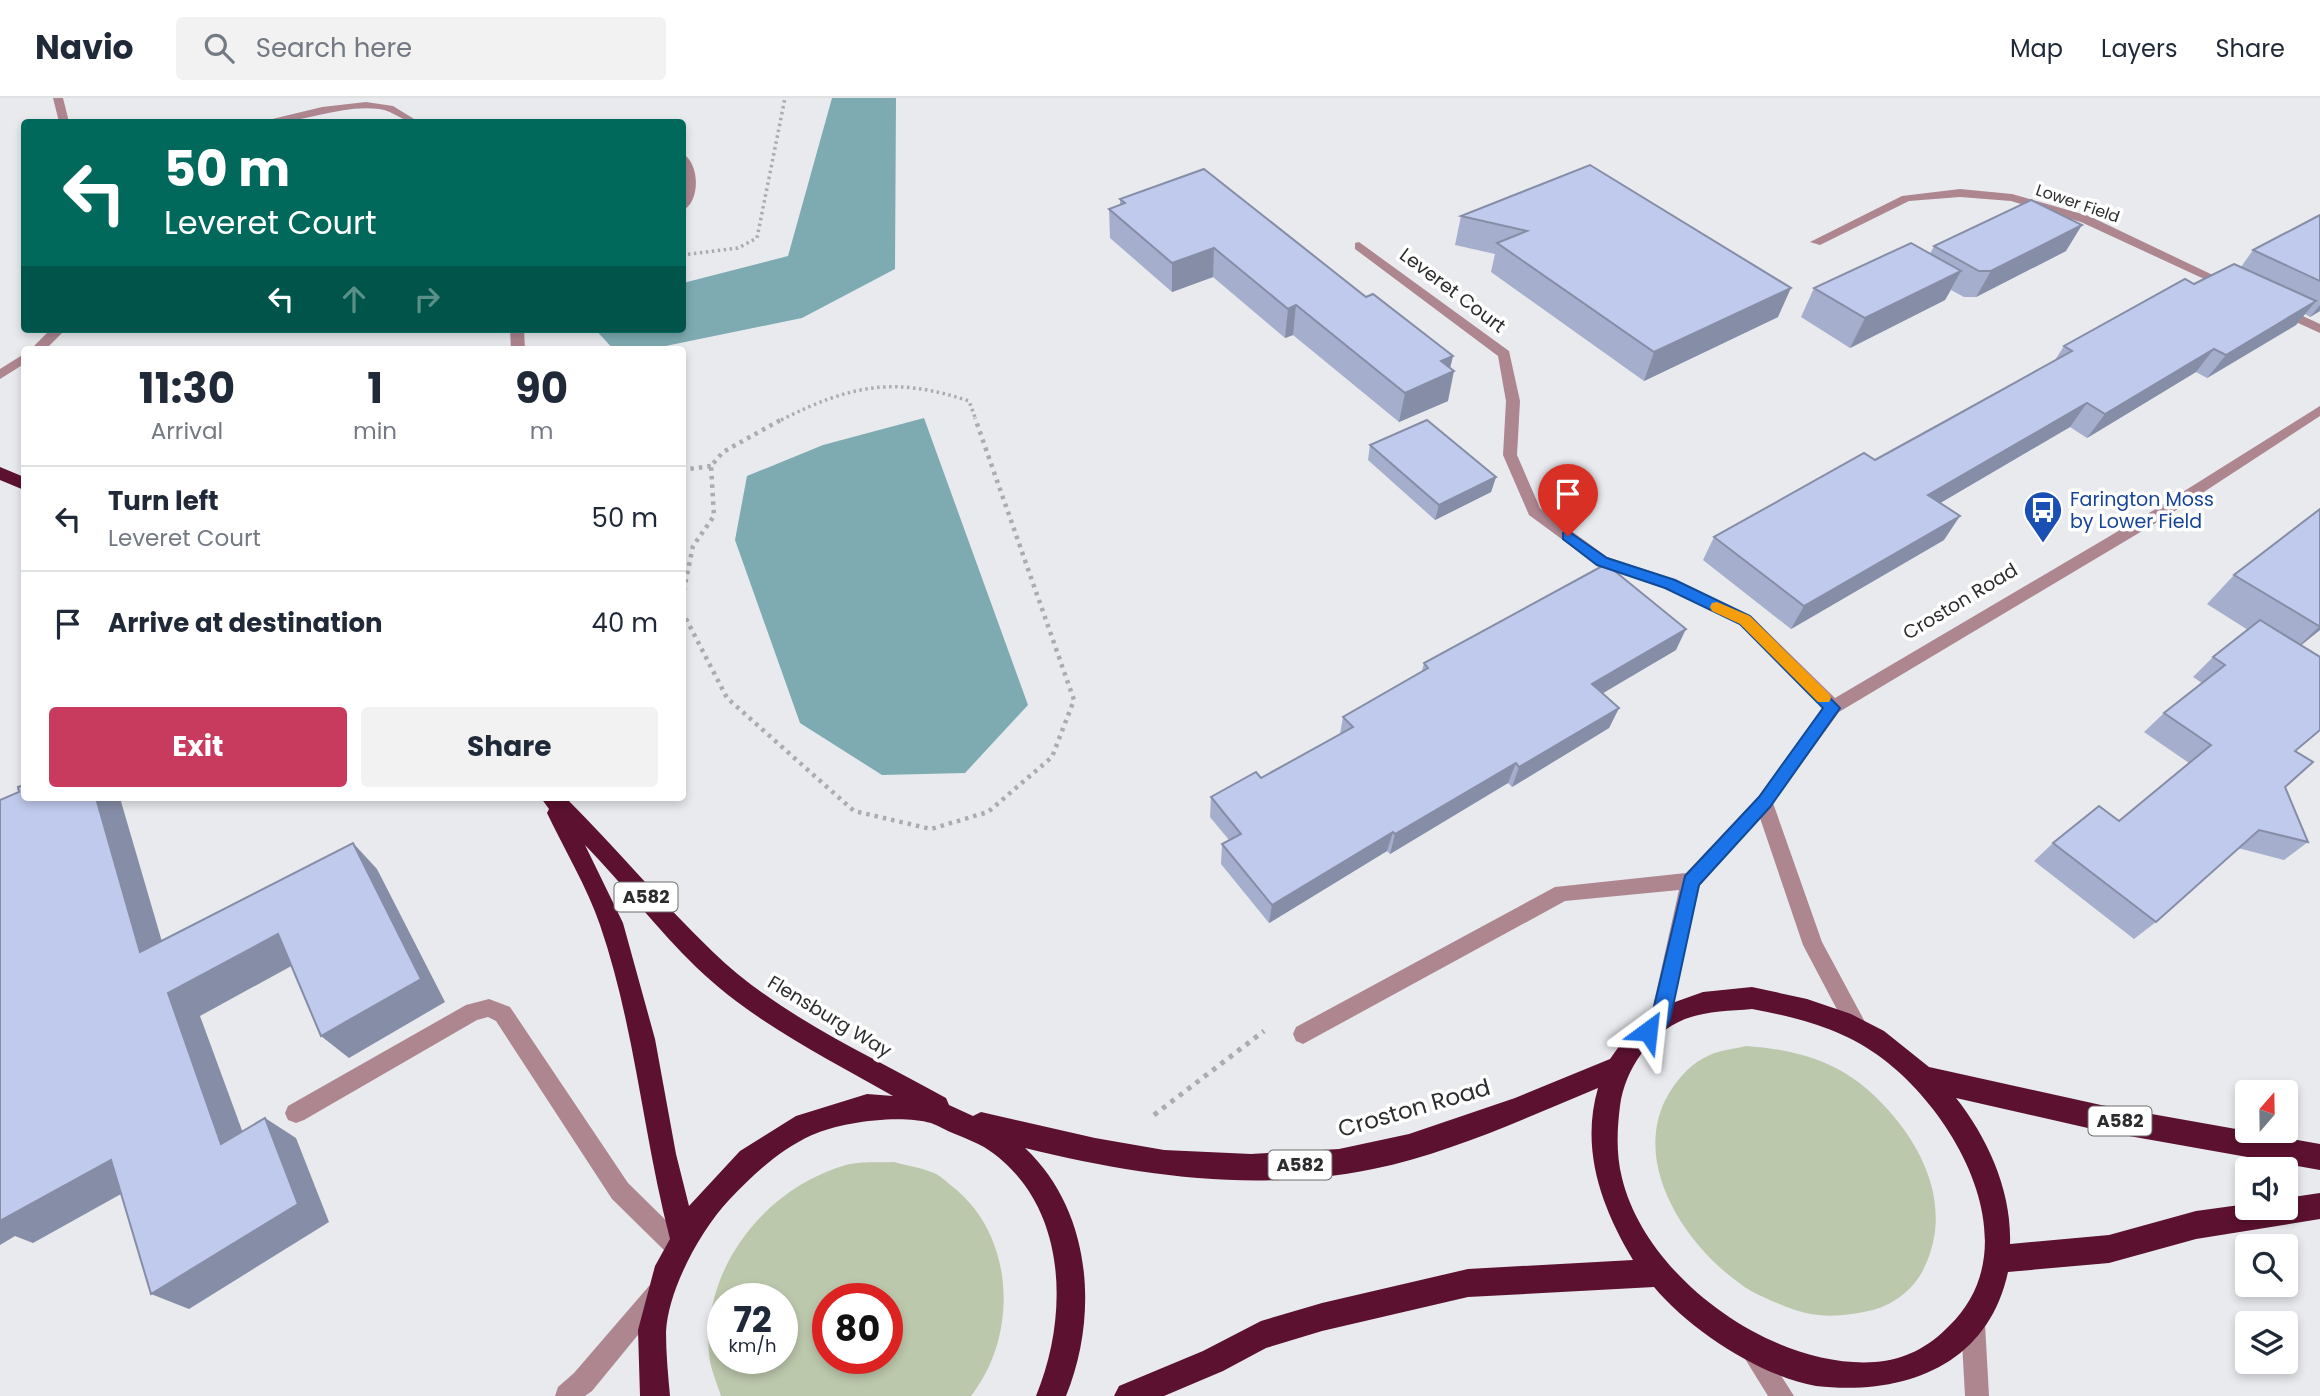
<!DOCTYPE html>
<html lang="en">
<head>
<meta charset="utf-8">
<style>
  body { margin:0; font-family:Poppins,sans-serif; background:#f2f2f3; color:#1f2937; height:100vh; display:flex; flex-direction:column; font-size:26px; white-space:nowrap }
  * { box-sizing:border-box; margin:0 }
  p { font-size:23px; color:#747a83 }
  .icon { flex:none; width:38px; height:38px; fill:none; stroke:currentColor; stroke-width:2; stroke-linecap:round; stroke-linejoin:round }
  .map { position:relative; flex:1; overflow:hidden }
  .sheet { position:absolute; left:21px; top:248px; width:665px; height:455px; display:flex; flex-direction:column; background:#fff; border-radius:7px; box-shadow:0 4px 10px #0003 }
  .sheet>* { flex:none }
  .banner { position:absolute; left:21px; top:21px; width:665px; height:214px; border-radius:7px; box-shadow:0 4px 10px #0003; background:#00695c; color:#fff; overflow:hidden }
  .needle { width:46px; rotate:20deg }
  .tools { position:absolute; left:2235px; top:982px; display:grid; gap:14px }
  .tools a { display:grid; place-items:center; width:63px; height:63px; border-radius:7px; background:#fff; box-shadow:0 4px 10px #0003; font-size:35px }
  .speed { position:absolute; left:707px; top:1185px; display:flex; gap:14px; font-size:35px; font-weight:700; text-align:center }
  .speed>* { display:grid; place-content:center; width:91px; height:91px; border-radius:50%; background:#fff; box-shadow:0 4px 10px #0003; line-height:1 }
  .speed small { font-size:18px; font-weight:400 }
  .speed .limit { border:10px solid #d22; background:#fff; color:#111 }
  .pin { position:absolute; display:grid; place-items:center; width:60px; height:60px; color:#fff; margin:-72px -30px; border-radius:50% 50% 50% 0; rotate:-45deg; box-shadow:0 0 7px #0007 }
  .pin .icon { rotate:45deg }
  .me { position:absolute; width:77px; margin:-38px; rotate:30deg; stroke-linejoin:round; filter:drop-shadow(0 0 5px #0008) }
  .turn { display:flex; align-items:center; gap:24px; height:147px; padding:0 28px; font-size:32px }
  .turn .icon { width:91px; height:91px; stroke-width:2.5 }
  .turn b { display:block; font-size:49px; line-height:60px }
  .lanes { display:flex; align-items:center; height:66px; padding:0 28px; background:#0003; justify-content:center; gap:35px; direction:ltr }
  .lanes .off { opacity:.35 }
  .eta { display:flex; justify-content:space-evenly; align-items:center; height:119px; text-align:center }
  .eta b { font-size:42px; font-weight:700; line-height:49px }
  .cta { display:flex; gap:14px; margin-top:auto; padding:14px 28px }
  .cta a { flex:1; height:80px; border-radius:7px; background:#c93a5f; color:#fff; font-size:28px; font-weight:700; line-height:80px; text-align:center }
  .cta a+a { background:#f2f2f3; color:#1f2937 }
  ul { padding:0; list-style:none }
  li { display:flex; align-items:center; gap:21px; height:105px; padding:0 28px; border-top:2px solid #e0e1e3 }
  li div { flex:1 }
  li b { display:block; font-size:26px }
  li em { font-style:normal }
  header { display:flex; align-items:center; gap:42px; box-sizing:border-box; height:98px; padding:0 35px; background:#fff; border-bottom:2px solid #e0e1e3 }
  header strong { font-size:33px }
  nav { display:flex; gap:38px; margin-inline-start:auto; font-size:24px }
  .search { width:490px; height:63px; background:#f2f2f3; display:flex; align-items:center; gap:18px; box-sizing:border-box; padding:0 24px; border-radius:7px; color:#747a83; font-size:26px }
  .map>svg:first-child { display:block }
</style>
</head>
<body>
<header>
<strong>Navio</strong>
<div class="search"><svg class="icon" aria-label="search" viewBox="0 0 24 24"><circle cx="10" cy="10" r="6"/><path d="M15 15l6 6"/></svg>Search here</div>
<nav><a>Map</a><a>Layers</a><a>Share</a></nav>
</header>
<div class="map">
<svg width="2320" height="1298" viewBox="0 0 2320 1298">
  <rect width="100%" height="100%" fill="#e8eaee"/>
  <g fill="#bcc8ac" fill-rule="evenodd">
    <path d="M 1746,948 C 1790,951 1834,961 1868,992 C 1918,1036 1956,1105 1924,1170 C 1915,1190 1895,1206 1873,1212 C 1848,1218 1820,1221 1795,1212 C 1781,1207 1764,1200 1751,1193 C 1689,1155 1625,1063 1671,992 C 1681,977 1693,964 1710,957 C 1720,952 1735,951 1746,948 Z"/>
    <path d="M 894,1064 C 908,1068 924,1070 936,1076 C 942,1079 948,1085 953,1089 C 1015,1138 1019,1237 971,1298 L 721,1298 C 717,1285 710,1270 709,1256 C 702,1170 765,1090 846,1067 C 861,1063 879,1065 894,1064 ZM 723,1200 L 782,1200 L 782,1260 L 723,1260 ZM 828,1200 L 887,1200 L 887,1260 L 828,1260 Z"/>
  </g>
  <g fill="#7dabb1">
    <polygon points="832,0 896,0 895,171 802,220 646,252 614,252 595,231 682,231 683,185 788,158"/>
    <polygon points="924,320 1028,607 965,675 882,677 800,625 735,442 747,378 823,347"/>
  </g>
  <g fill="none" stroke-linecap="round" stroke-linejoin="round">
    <g stroke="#aaacaf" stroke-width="3.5" stroke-dasharray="2.5 3.5" stroke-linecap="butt">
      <polyline points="682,157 738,150 757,140 785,0"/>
      <path d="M 781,322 C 851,287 894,278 969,303 L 976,322"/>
    </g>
    <g stroke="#aaacaf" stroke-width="4.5" stroke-dasharray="3.5 5" stroke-linecap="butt">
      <polyline points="682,372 711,368"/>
      <polyline points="682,501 693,448 714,418 711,368 723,354 784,320"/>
      <polyline points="682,513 727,600 854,713 931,731 988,714 1052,659 1074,602 975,320"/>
    </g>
    <polyline stroke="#aaacaf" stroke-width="5" stroke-dasharray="4.5 6" stroke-linecap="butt" points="1154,1017 1264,933"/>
    <g fill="#ad8690" fill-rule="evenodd">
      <polygon points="53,0 63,0 69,24 59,24"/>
      <path d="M 366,4 L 393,8 L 419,24 C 404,26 395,13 379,11 C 338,6 299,28 260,24 L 322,9 Z"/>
      <path d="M 682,55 C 700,65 701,104 682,113 Z"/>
      <polygon points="1960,91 2012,96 2089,118 2238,189 2232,193 2228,192 2081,124 2011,103 1960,99 1909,103 1820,147 1810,144 1902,98"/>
      <polygon points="1359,144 1509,253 1520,303 1517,357 1540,410 1607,459 1676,482 1751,518 1835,600 2154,412 2320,308 2320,318 2164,420 1839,614 1773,705 1822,844 1865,924 1868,931 1865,938 1858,941 1851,938 1803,847 1760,720 1700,787 1667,929 1660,931 1653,929 1650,922 1679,792 1565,803 1303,946 1296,943 1293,936 1296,929 1555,789 1686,775 1758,699 1823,610 1739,526 1664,490 1597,467 1529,417 1503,357 1506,303 1498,258 1355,151 1355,145"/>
      <polygon points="2279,207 2320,226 2320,235 2274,214 2274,208"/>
      <polygon points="51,231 66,231 45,252 30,252"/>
      <polygon points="510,231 524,231 525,252 511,252"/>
      <polygon points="24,256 24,266 0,281 0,271"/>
      <polygon points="489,901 510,909 628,1085 686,1142 689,1150 686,1158 678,1161 670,1158 612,1101 496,923 488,919 477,922 304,1022 296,1025 288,1022 285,1015 288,1008 466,907"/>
      <polygon points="657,1184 665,1188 669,1196 665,1204 592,1293 585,1298 555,1298 558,1289 574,1275 649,1188"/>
      <polygon points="1973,1214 1981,1218 1985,1226 1989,1298 1965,1298 1961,1226 1965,1218"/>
      <polygon points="1751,1239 1759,1243 1794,1298 1768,1298 1739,1251 1743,1243"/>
    </g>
    <g fill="#5c1130" fill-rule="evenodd">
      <polygon points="0,369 24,379 24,392 0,382"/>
      <path d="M 541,700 L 566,700 C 616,750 662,805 713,854 C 778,917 867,956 946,1000 L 949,1007 L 973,1018 L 981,1014 L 1095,1040 L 1164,1052 L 1251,1056 L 1339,1051 L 1409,1036 L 1515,1000 L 1610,961 L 1632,930 L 1661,909 L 1703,894 L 1752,889 L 1807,901 L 1851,916 L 1884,933 L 1929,969 L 2101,1007 L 2320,1046 L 2320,1072 L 2101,1033 L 1956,1000 C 1988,1040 2012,1094 2010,1146 L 2109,1137 L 2196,1113 L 2247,1106 L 2247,1110 L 2286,1110 L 2286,1100 L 2320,1095 L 2320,1121 L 2196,1141 L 2109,1165 L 2008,1174 C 1988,1267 1905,1298 1816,1288 C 1760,1278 1690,1232 1654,1189 L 1468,1199 L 1322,1233 L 1266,1250 L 1223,1273 L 1164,1298 L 1114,1298 L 1119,1288 L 1203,1253 L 1261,1223 L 1322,1205 L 1468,1171 L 1633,1162 C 1602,1110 1580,1052 1598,990 C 1525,1020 1451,1055 1373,1071 C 1256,1095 1139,1078 1025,1050 C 1092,1113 1099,1217 1066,1298 L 1036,1298 C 1070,1216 1068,1102 984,1049 C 975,1044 965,1040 955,1036 C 947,1033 939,1028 931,1025 C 900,1016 841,1024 812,1037 C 779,1052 753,1077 729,1102 C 700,1133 668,1192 666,1234 C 666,1255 668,1277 670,1298 L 640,1298 L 638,1232 L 655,1168 L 670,1141 C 643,1037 635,929 600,827 C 587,789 564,751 547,715 L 549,711 ZM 585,747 C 623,786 657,831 696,869 C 753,924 825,959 893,998 L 867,996 L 796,1018 L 740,1053 L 689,1108 L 676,1056 L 655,941 L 623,825 ZM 1752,911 C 1799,920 1844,931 1883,961 C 1957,1017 2031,1149 1949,1228 C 1929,1249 1904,1262 1875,1264 C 1773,1271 1646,1180 1622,1080 C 1616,1056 1617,1032 1620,1008 C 1625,971 1650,935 1685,921 C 1706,913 1730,913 1752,911 Z"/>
    </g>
  </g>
  <g fill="#a5aecc">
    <polygon points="1590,67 1778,219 1644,283 1491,174 1495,156 1455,147 1461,118"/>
    <polygon points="1120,101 1450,270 1448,303 1399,324 1293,237 1285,240 1213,179 1172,194 1110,140 1109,111 1120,107"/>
    <polygon points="2320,117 2320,213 2310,219 2305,216 2296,227 2207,280 2196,274 2087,340 2070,329 1940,405 1944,442 1791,531 1703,462 1714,439 1875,362 2055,262 2064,248 2194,186 2241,169 2253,152"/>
    <polygon points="1934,148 2066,153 1976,199 1964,199 1951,192 1945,202 1850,250 1801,219 1814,190 1930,156"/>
    <polygon points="1370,347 1496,379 1491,394 1435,422 1368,362"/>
    <polygon points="2320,411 2320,532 2301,547 2295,653 2285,689 2308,744 2284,762 2238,750 2156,824 2134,841 2034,763 2053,745 2119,723 2189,665 2144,634 2164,615 2202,585 2193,579 2213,559 2248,532 2207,506 2234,477"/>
    <polygon points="1676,552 1602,595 1619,610 1609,630 1512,689 1508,685 1390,756 1387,753 1269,825 1221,766 1222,746 1229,742 1210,719 1211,699 1261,680 1340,636 1343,619 1422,573 1424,565"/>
  </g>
  <g fill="#868da6">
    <polygon points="2082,127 2066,153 1976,199 1991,173"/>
    <polygon points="1214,150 1213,179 1172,194 1172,165"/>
    <polygon points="1961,173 1945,202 1850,250 1865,220"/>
    <polygon points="1791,190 1778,219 1644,283 1654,254"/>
    <polygon points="2316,203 2296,227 2207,280 2226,257"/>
    <polygon points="1296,207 1293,237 1285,240 1288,211"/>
    <polygon points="2320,207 2320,213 2310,219"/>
    <polygon points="2214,251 2196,274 2087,340 2105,316"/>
    <polygon points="1453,258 1449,275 1454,273 1448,303 1399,324 1405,295 1441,263"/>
    <polygon points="2087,305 2070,329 1913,421 1928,397"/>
    <polygon points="1496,379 1491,394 1435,422 1439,407"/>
    <polygon points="1960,418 1944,442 1791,531 1804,508"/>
    <polygon points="2320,528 2320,532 2289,557"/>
    <polygon points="1686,531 1676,552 1583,607 1592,586"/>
    <polygon points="1619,610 1609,630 1512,689 1519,669"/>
    <polygon points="1516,665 1508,685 1390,756 1395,736"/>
    <polygon points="96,700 120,700 172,878 140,854"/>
    <polygon points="1393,734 1387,753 1269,825 1272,807"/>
    <polygon points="353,745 377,771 445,904 349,960 321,938"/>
    <polygon points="278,836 306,860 200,918 254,1065 221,1046 168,895"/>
    <polygon points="265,1020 296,1040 329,1124 189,1211 151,1196"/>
    <polygon points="111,1062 148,1081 33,1145 15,1138 0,1147 0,1117"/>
  </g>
  <g fill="#c0caed" stroke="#868da6" stroke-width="2">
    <polygon points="1590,67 1791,190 1654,254 1497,145 1527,133 1461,118"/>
    <polygon points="1204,71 1366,199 1373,196 1453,258 1441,263 1454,273 1405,295 1296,207 1288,211 1214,150 1172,165 1109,111 1125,105 1120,101"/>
    <polygon points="2031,102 2082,127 1991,173 1979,173 1934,148"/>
    <polygon points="2320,117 2320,183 2253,152"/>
    <polygon points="1911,145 1961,173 1865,220 1814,190"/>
    <polygon points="2234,166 2316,203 2226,257 2214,251 2105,316 2087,305 1928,397 1960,418 1804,508 1714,439 1864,355 1875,362 1944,324 2072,253 2064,248 2185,181 2194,186"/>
    <polygon points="1427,322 1496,379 1439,407 1370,347"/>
    <polygon points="2320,411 2320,528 2319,528 2234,477"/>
    <polygon points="1606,466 1686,531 1592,586 1619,610 1519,669 1516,665 1395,736 1393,734 1272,807 1222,746 1241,736 1211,699 1256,674 1261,680 1353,629 1343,619 1428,570 1424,565"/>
    <polygon points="2260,522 2320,559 2320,632 2295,653 2313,664 2285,689 2308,744 2259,732 2156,824 2053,745 2099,708 2119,723 2211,647 2164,615 2225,567 2213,559"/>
    <polygon points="24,687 24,700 96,700 140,854 353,745 421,881 321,938 278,836 168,895 221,1046 265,1020 298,1106 151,1196 111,1062 0,1123 0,702 19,694 18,689"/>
  </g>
  <polygon fill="#1a73e8" stroke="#114b97" stroke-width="2" points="1568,433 1607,460 1675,482 1750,518 1840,610 1770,709 1699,787 1670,922 1667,928 1648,941 1641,939 1638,933 1652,917 1685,778 1759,699 1823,610 1740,526 1665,490 1597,467 1563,441 1563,435"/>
  <polygon fill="#f59e0b" points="1717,504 1750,518 1829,596 1831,600 1829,604 1818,604 1740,526 1712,513 1710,509 1712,505"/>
  <defs>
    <g id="bus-pin" transform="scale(2.0125)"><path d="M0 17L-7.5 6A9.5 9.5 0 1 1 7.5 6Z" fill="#1a4fb4" stroke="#fff"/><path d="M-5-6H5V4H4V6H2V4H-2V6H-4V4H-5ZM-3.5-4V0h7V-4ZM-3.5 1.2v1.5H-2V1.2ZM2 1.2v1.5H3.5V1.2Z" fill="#fff"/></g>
  </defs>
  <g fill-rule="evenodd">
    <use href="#bus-pin" x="2043" y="412"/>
  </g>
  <g text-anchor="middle" stroke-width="7" stroke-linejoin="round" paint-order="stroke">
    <g font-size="16" fill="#2d2d2f" stroke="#fff">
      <text transform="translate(2078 105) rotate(19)" y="6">Lower Field</text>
    </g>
    <g fill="#fff" stroke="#6c6c6d" stroke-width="2">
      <rect x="614.5" y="784.5" width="63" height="29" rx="5"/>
      <rect x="2088.5" y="1008.5" width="63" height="29" rx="5"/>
      <rect x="1268.5" y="1052.5" width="63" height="29" rx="5"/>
    </g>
    <g font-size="18" font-weight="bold" fill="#2d2d2f">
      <text x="646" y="805">A582</text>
      <text x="2120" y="1029">A582</text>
      <text x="1300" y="1073">A582</text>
    </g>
    <g font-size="19" fill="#2d2d2f" stroke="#fff">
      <text transform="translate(1453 192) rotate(37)" y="7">Leveret Court</text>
      <text transform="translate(1960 503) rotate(-31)" y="7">Croston Road</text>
      <text transform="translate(830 918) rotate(31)" y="7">Flensburg Way</text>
    </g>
    <g font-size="19" fill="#164399" stroke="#fff" text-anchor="start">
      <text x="2070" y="408">Farington Moss<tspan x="2070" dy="22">by Lower Field</tspan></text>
    </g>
    <g font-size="23" fill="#2d2d2f" stroke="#fff">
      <text transform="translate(1414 1010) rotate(-16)" y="8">Croston Road</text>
    </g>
  </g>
</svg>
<div class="tools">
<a><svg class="needle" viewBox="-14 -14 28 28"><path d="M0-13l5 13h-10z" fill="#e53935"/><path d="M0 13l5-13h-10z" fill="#747a83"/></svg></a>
<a><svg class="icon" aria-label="sound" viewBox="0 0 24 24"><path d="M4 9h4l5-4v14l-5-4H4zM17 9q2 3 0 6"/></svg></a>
<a><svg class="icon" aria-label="search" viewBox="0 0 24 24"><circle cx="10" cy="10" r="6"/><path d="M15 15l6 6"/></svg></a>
<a><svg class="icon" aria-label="layers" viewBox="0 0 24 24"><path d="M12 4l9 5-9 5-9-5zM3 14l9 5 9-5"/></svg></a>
</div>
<div class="speed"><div>72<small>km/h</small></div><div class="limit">80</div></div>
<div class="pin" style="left:1568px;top:438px;background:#d93025"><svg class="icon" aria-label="arrive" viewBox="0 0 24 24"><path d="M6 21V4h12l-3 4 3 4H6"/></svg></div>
<svg class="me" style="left:1648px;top:933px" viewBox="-20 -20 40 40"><path d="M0-17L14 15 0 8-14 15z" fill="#1a73e8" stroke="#fff" stroke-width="4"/></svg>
<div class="banner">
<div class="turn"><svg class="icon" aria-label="left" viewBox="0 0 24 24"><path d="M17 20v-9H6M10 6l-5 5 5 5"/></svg><div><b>50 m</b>Leveret Court</div></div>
<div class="lanes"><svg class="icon" aria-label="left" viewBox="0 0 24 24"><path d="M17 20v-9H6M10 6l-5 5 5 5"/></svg><svg class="icon off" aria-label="ahead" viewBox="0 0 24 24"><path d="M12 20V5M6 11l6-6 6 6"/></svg><svg class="icon off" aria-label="right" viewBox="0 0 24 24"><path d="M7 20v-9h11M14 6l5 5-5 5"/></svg></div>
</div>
<section class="sheet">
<div class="eta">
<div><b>11:30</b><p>Arrival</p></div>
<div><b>1</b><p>min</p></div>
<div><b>90</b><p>m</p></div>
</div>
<ul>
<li><svg class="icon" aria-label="left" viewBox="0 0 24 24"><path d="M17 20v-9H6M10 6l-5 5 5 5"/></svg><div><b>Turn left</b><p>Leveret Court</p></div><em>50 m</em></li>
<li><svg class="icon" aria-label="arrive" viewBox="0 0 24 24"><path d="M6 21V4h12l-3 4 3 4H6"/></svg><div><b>Arrive at destination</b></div><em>40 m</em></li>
</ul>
<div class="cta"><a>Exit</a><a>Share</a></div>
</section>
</div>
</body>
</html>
